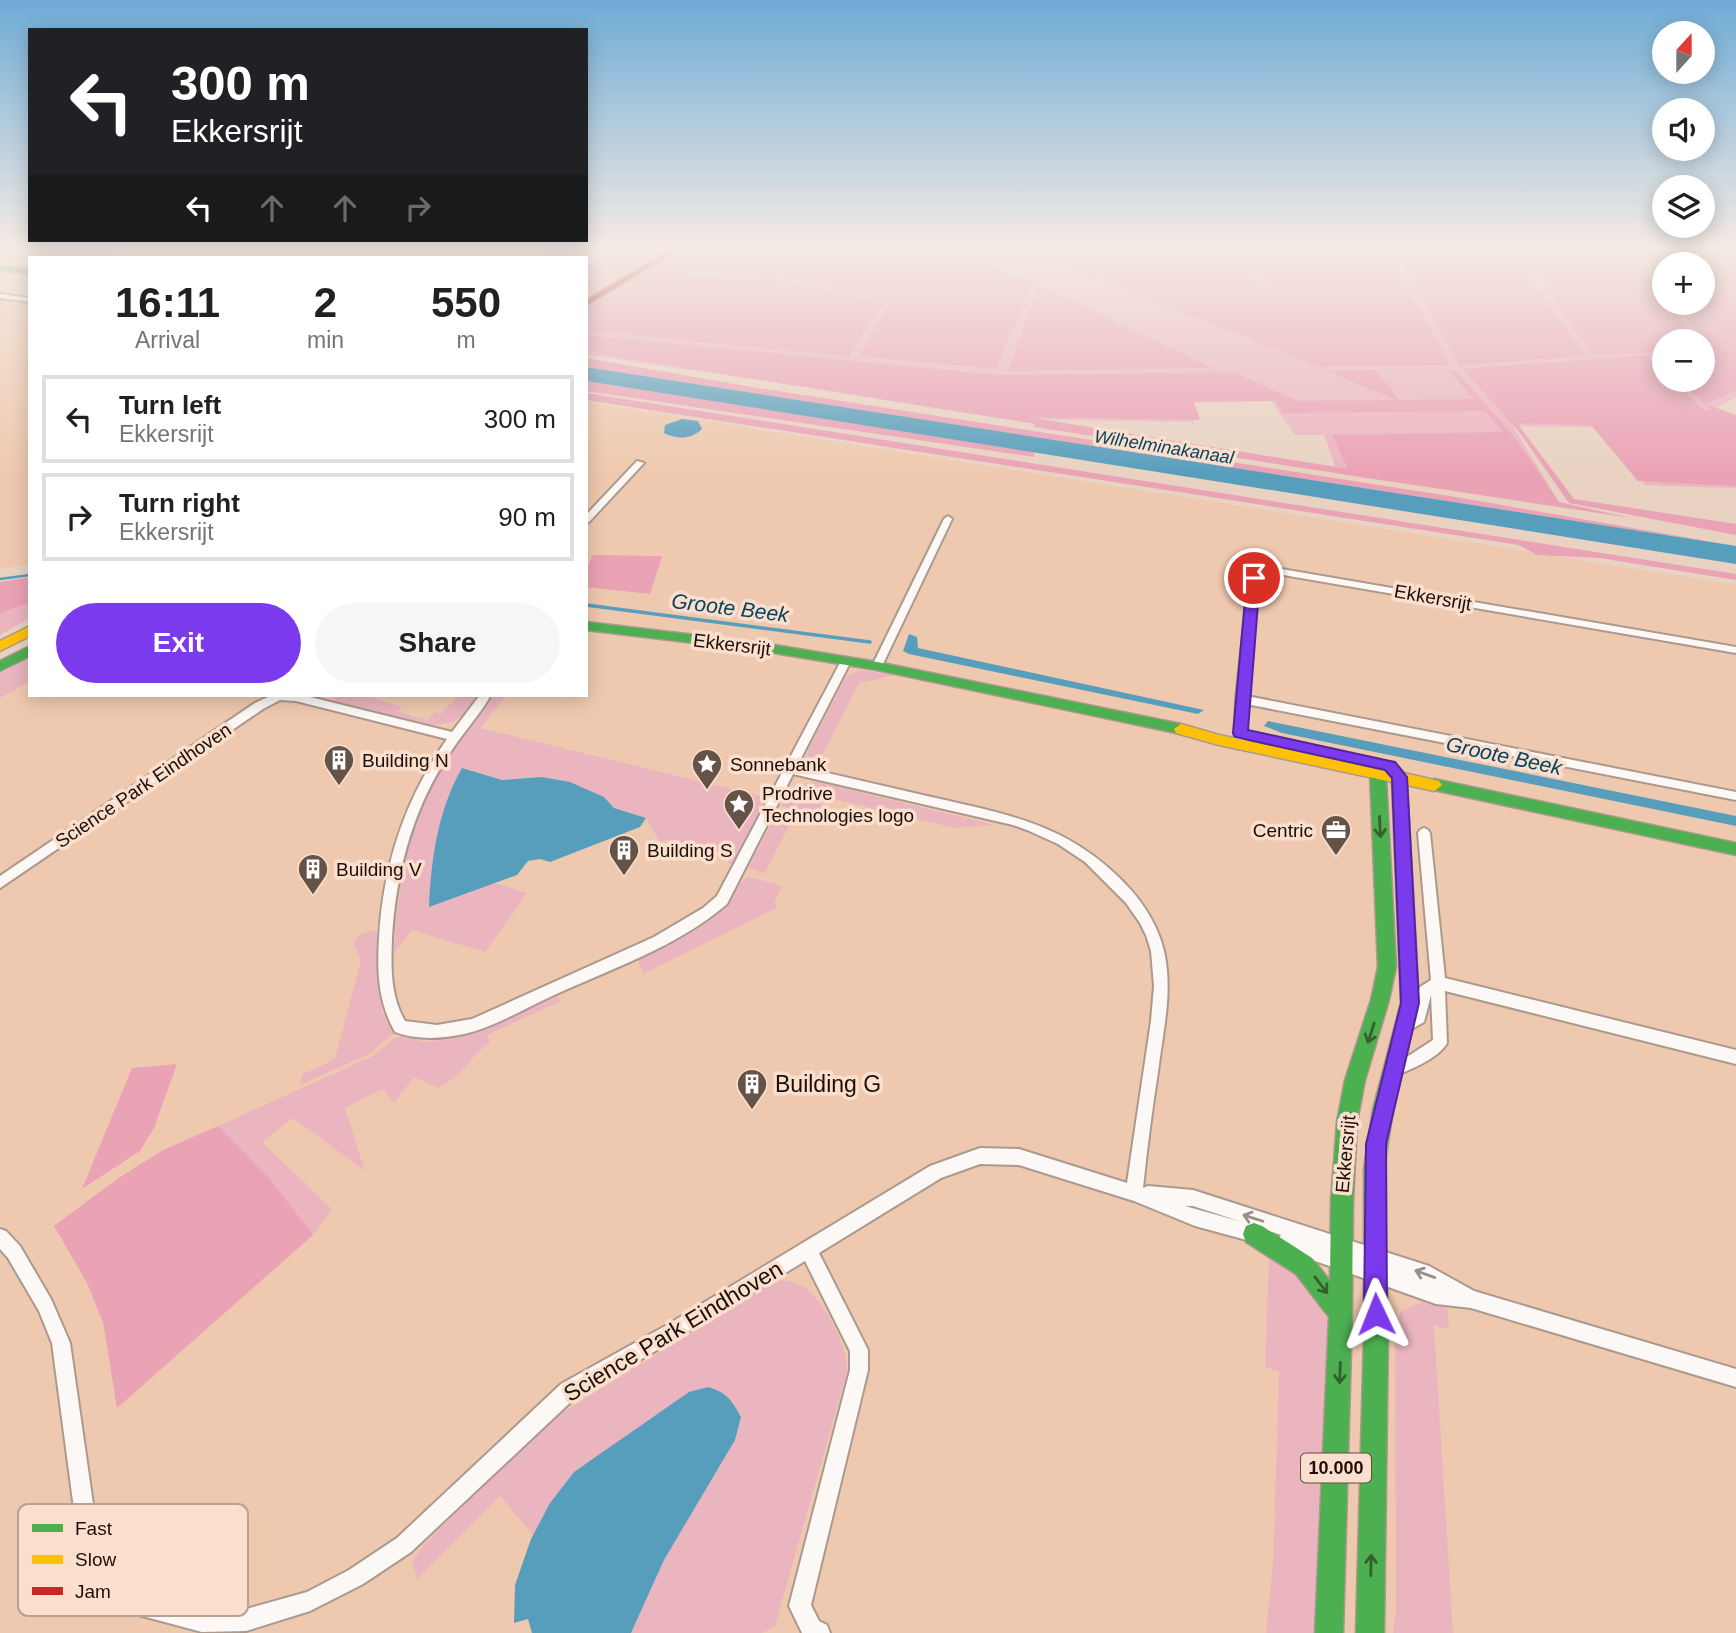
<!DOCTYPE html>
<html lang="en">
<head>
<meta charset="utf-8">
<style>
  body { margin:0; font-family:Helvetica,sans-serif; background:#f6f6f6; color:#202124; height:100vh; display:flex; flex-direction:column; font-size:26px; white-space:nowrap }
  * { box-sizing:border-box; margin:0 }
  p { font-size:23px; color:#757577 }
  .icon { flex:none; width:38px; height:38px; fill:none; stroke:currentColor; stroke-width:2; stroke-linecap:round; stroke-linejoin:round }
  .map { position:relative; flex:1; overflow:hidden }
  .details { position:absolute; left:28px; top:256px; width:560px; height:441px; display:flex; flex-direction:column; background:#fff; border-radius:0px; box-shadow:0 4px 18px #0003 }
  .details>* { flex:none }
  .banner { position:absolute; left:28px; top:28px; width:560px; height:214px; border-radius:0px; box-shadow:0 4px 18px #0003; background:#202124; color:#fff; overflow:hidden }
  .needle { width:46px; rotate:21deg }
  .controls { position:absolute; left:1652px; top:21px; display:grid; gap:14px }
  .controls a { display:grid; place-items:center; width:63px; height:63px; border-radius:50%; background:#fff; box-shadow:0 4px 18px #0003; font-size:35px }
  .pin { position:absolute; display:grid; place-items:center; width:60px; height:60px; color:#fff; margin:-30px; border:4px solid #fff; border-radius:50%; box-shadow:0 2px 7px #0007 }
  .me { position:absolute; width:77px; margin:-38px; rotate:358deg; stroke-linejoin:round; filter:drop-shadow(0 0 5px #0008) }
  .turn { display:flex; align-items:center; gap:24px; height:147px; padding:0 28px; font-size:32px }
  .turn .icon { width:91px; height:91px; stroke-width:2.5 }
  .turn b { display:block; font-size:49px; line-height:60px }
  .lanes { display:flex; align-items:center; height:66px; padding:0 28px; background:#0003; justify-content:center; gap:35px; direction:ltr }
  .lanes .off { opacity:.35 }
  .eta { display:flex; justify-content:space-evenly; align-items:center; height:119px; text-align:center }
  .eta b { font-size:42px; font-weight:800; line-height:49px }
  .primary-button { display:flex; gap:14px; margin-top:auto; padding:14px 28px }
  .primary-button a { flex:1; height:80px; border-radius:42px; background:#7c3aed; color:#fff; font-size:28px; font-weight:800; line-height:80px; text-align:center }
  .primary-button a+a { background:#f6f6f6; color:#202124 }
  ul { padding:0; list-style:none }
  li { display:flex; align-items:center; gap:21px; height:88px; margin:0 14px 10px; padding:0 14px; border:4px solid #e0e0e0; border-radius:0px }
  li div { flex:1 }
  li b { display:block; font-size:26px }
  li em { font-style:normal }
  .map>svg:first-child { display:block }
</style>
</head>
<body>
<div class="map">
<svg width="1736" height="1633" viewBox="0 0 1736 1633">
  <rect width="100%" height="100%" fill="#e9d2c2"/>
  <g fill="#efc9af">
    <polygon points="44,247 544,247 572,257 30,257 30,260 6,257"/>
    <polygon points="0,300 30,305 30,564 0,569"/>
    <polygon points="586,402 1736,585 1736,1633 0,1633 0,697 30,678 30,695 586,695"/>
  </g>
  <g fill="#ebb5bf" fill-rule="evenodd">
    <polygon points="52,247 107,247 127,254 120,257 37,256 40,252"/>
    <path d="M 622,247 L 1736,247 L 1736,397 L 1711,411 L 1736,421 L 1736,488 L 1645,485 L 1592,427 L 1513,426 L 1561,506 L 1338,474 L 1324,435 L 1295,435 L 1270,399 L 1192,403 L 1194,422 L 1028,419 L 586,355 L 586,266 ZM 1664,264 L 1703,264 L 1703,303 L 1664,303 ZM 1664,341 L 1703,341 L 1703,380 L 1664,380 Z"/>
    <polygon points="30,603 30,618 0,635 0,613"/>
    <polygon points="30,656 30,681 0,698 0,674"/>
    <polygon points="859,670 896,675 859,683 821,758 828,761 823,771 813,766 807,757 808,750 846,677"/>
    <path d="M 337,695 L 370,695 L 369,697 L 402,707 L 398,712 L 427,720 L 435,712 L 441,714 L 459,695 L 480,695 C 472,705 466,715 454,721 C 429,734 364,709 337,702 L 334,698 Z"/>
    <path d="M 494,695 L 507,695 L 480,728 L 768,798 L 735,865 L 729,863 L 724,854 L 672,840 L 659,841 L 646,818 L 614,808 L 604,797 L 570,782 L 542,777 L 502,780 L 462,768 C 441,814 431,857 429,907 L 495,883 L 527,893 L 485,952 L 412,930 L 394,953 C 398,879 411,807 452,744 C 464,726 480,711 494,695 Z"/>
    <path d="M 817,782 L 995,825 L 954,828 L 825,797 L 816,815 L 781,806 C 791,789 797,783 817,782 Z"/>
    <polygon points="777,813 793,818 765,873 748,868"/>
    <path d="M 749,877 L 782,886 L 774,902 L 778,907 L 643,974 L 637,958 C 667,941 699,931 724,906 C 732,898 738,880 749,877 Z"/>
    <polygon points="373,930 378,933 382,1011 394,1033 369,1054 300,1085 303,1073 316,1069 335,1058 361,960 354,944 358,935"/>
    <path d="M 557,994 L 561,1001 L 487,1035 L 490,1042 C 471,1056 461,1077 438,1088 L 414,1077 L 394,1103 L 383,1089 L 345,1108 L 365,1171 L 293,1118 L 262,1142 L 332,1209 L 313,1235 L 270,1179 L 218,1126 L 371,1057 L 393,1039 L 402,1036 L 425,1042 L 457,1038 Z"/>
    <polygon points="1269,1253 1290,1263 1330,1323 1316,1633 1266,1633 1273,1563 1279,1372 1265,1367"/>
    <path d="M 778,1279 C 786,1281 797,1282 804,1287 C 824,1301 849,1348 847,1372 L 775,1626 L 762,1633 L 631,1633 L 664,1560 L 735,1440 L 741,1416 L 733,1402 L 689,1392 L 574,1472 L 550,1503 L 533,1535 L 500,1496 L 417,1579 L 412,1562 L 424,1545 L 547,1422 Z"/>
    <polygon points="1421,1302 1447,1308 1449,1329 1434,1325 1453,1633 1393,1633 1396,1610 1395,1335 1400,1312"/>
  </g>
  <g fill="#eaa2b5" fill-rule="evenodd">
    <polygon points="539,247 673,247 621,277 607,279 586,269 586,257 561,257"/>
    <path d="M 679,247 L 736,262 L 766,256 L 926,255 C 943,259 960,259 977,262 C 998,267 1013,279 1035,281 L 1028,292 L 996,369 L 859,356 L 888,306 L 884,301 L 790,279 L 644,267 Z"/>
    <polygon points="689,247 945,247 980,260 955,259 918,251 767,253 734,260"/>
    <polygon points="1054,247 1210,247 1236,259 1267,292 1271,293 1241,259 1216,247 1391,254 1450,365 1319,367 1100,279 1051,255"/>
    <polygon points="1394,247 1646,247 1667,258 1638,258 1643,266 1397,253"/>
    <polygon points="1651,247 1736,247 1736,260 1672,258"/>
    <polygon points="1399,255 1518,261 1586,356 1459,365"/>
    <polygon points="1646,260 1736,263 1736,390 1706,404 1736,415 1736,486 1638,481 1591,425 1517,423 1574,499 1736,524 1736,535 1569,503 1519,432 1463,369 1646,355 1664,372 1664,380 1673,380 1704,410 1711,410 1680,380 1703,380 1703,354 1712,353 1676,303 1703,303 1703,264 1664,264 1664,286"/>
    <polygon points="1522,261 1645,268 1664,296 1664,303 1669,303 1697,341 1664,341 1664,352 1593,355 1543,283"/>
    <polygon points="641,269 795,282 874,300 879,303 880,308 849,356 586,331 586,304"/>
    <polygon points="1039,285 1213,368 1008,371"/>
    <path d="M 586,335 L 998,375 L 1233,372 L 1298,401 L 1396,400 L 1328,371 L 1376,370 L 1399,400 L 1474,399 L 1448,370 L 1455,370 L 1513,435 L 1559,502 L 1631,518 L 1034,427 L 1035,424 L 605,355 L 586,349 ZM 1275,401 L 1282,413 L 1485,411 L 1503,432 L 1332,435 L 1348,469 L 1028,417 L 1200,420 L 1194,402 Z"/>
    <polygon points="586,358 752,387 1456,497 1736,546 586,367"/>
    <polygon points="586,381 1029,451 1034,453 1034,457 586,391"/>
    <polygon points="586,393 1736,574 1736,580 1600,558 1537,555 1519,545 586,400"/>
    <polygon points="593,555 662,556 650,594 586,587 586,570"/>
    <polygon points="30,577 30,603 0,613 0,582"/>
    <polygon points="177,1064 154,1128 140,1151 82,1189 132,1068"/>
    <polygon points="218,1126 270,1179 313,1235 117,1408 103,1322 87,1283 54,1226 117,1179 163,1150"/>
  </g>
  <g fill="#579ebc">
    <polygon points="586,367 1736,546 1736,564 586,381"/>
    <path d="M 682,419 L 698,421 L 702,429 C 692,439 677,440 664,433 L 665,425 Z"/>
    <polygon points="909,634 917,637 918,648 1204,710 1198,714 909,654 903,651"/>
    <polygon points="1268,721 1736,816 1736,826 1282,733 1264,726"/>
    <path d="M 462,768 L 502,780 L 542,777 L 570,782 L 604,797 L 614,808 L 646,818 L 640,827 L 550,862 L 540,859 L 528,861 L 517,875 L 429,907 C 431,859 438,810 462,768 Z"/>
    <path d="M 708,1387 C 726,1392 732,1400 741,1417 L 735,1440 L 664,1560 L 631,1633 L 532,1633 L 528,1619 L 514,1623 L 515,1585 L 531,1539 L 550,1503 L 574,1472 L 689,1392 Z"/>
  </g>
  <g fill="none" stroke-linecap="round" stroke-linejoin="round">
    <polyline stroke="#579ebc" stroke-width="2.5" points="0,579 30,575"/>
    <polyline stroke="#579ebc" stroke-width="3.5" points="586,605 870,642"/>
    <g stroke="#ab998d" stroke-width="4">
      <g id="street">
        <polygon points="0,294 30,298 30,302 0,298"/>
        <polygon points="637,461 644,463 589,522 586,523 586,515"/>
        <polygon points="948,516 952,519 882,666 881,668 873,668 872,666 944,519"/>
        <polygon points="1264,566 1736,647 1736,653 1266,572 1259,579 1247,696 1736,792 1736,800 1246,704 1246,745 1240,749 1236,748 1234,745 1236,699 1249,578"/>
        <path d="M 846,658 L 851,661 L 797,766 C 841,776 884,786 927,796 C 1010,815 1071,824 1131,890 C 1151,913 1165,940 1167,971 C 1170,1005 1162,1038 1158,1072 C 1152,1110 1147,1149 1143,1188 L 1148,1186 L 1193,1190 L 1429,1266 L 1474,1291 L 1736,1369 L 1736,1387 L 1471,1308 L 1436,1304 L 1279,1248 L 1277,1242 L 1281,1235 L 1260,1228 L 1262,1234 L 1260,1240 L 1254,1242 L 1195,1226 L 1134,1201 L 1019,1165 L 980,1164 L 941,1178 L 819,1253 L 865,1344 L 868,1350 L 868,1370 L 811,1605 L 819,1621 L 827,1625 L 830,1633 L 802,1633 L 789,1606 L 850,1370 L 850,1351 L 805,1261 L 679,1337 L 575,1398 L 411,1552 L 363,1584 L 310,1611 L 246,1631 L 202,1632 L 131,1613 L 111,1599 L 91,1577 L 78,1539 L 52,1343 L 39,1311 L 8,1258 L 0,1249 L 0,1229 L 6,1231 L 20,1246 L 51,1299 L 70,1343 L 98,1539 L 106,1564 L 125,1585 L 143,1597 L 202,1610 L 246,1609 L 307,1592 L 349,1570 L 397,1538 L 561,1384 L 667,1325 L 930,1166 L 980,1148 L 1019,1149 L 1127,1183 L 1151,1021 L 1154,986 L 1151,951 L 1146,935 L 1140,923 L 1126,903 L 1085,862 L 1058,844 L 1027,830 L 1013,825 L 793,774 L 727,904 C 677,947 611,969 552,996 C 524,1009 494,1027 464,1034 C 442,1039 416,1040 395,1032 C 378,1002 377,972 379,938 C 383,865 405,799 447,739 L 296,701 L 280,700 L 263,709 L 0,888 L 0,876 L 255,703 L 272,695 L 302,695 L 452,732 L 480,695 L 491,695 C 479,716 461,735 448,756 C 412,811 396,872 392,938 C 391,966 390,996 405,1021 L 437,1025 L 472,1019 L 654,937 L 703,908 L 717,896 L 841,661 ZM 1185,1206 L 1193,1206 L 1242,1222 Z"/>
        <path d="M 1424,828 L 1428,830 L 1430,833 L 1445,978 L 1736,1050 L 1736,1064 L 1445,991 L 1447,1043 C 1439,1058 1410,1070 1394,1076 L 1389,1074 L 1386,1069 L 1389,1064 L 1410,1055 L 1433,1040 L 1431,995 L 1424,1022 L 1403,1034 L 1398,1032 L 1396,1027 L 1398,1022 L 1413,1013 L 1420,987 L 1431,980 L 1418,833 L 1420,830 Z"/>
      </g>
    </g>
    <g stroke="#ab998d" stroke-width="3">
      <g id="fast">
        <polygon points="0,266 30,270 30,274 0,270"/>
        <polygon points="586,622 762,643 877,662 1181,724 1188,729 1181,734 877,670 762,651 586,630"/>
        <polygon points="30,646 30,656 0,671 0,661"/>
        <polygon points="1387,763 1395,768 1386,776 1396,967 1389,1000 1365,1080 1357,1122 1353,1201 1352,1314 1343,1633 1315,1633 1329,1317 1296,1274 1246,1242 1243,1234 1246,1226 1254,1223 1262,1226 1312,1258 1330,1281 1331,1201 1337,1122 1345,1080 1371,1000 1378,967 1370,773 1373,769"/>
        <polygon points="1434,779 1736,843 1736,855 1429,789 1426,785"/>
        <polygon points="1404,1018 1411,1020 1413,1026 1393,1109 1384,1169 1388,1335 1384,1633 1356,1633 1364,1335 1364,1169 1373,1109 1395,1026 1397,1020"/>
      </g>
    </g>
    <g stroke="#ab998d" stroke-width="3">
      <g id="slow">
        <polygon points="30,626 30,636 0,651 0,641"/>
        <polygon points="1181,724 1219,735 1385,769 1392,764 1397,765 1404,773 1439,781 1442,785 1434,791 1407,785 1419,1003 1411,1032 1404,1034 1397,1032 1395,1026 1401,1003 1392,782 1219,745 1176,733 1174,729"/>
      </g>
    </g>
    <g stroke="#ab998d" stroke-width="3">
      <polygon id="jam" points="674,247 683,247 586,306 586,300"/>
    </g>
    <use href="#street" fill="#fcf8f6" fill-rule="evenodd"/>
    <use href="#fast" fill="#4caf50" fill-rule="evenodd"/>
    <use href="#slow" fill="#ffc107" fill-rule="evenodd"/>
    <use href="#jam" fill="#c62828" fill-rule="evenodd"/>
  </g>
  <defs><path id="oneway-shaft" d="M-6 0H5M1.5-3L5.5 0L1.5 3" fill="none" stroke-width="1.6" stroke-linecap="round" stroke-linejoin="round" transform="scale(1.75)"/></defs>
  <g stroke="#355f2b">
    <use href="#oneway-shaft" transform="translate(1380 827) rotate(87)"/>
    <use href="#oneway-shaft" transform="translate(1371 1033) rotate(108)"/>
    <use href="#oneway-shaft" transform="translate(1321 1285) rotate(53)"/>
    <use href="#oneway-shaft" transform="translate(1340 1373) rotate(92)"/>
    <use href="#oneway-shaft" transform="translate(1371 1565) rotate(-89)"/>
  </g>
  <g stroke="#988f8a">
    <use href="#oneway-shaft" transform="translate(1253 1218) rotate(-162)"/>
    <use href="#oneway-shaft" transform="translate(1425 1274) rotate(-160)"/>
  </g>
  <linearGradient id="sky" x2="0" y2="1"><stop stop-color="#6eabd6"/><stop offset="0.52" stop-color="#f5ebe4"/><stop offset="1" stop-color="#f5ebe4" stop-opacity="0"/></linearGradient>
  <rect width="1736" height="475" fill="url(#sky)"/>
  <polygon fill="#7c3aed" stroke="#51269a" stroke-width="2" points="1254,574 1260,578 1248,730 1390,761 1395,762 1407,777 1419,1003 1386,1144 1387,1314 1384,1323 1376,1326 1367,1323 1364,1314 1366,1144 1401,1003 1392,778 1385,770 1235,737 1233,733 1247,578"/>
  <defs>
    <g id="building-pin" transform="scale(1.575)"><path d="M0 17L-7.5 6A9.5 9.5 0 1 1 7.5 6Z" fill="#655348" stroke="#fadfce"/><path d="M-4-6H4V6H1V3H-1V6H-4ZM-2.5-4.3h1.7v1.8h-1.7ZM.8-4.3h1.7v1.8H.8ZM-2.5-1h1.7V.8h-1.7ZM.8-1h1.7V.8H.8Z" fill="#fff"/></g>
    <g id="sight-pin" transform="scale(1.575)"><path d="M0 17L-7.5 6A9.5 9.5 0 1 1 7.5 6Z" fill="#655348" stroke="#fadfce"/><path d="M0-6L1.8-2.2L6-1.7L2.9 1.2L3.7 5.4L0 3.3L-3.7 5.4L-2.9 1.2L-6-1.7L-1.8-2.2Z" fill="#fff"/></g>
    <g id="office-pin" transform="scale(1.575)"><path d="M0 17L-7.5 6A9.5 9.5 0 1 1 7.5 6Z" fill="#655348" stroke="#fadfce"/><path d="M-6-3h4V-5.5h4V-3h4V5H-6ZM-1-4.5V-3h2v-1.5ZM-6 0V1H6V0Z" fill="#fff"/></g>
  </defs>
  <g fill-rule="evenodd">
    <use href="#building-pin" x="339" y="760"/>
    <use href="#sight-pin" x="707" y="764"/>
    <use href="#sight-pin" x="739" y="804"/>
    <use href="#office-pin" x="1336" y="830"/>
    <use href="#building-pin" x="624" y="850"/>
    <use href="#building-pin" x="313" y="869"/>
    <use href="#building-pin" x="752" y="1084"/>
  </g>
  <g text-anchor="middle" stroke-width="7" stroke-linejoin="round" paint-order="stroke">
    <g font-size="18" font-style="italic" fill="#08425c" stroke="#fadfce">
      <text transform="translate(1164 447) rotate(9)" y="6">Wilhelminakanaal</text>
    </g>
    <rect fill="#fadfce" stroke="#604d42" stroke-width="2" x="1301" y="1453.5" width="70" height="29" rx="5"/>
    <g font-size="18" font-weight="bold" fill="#1e0f06">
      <text x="1336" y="1474">10.000</text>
    </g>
    <g font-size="19" fill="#1e0f06" stroke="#fadfce">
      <text transform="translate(1433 597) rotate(10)" y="7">Ekkersrijt</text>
      <text transform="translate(732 644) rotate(7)" y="7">Ekkersrijt</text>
      <text transform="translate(143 785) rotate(-34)" y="7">Science Park Eindhoven</text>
      <text transform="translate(1345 1154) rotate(-85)" y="7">Ekkersrijt</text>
    </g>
    <g font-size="19" fill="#1e0f06" stroke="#fadfce" text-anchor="start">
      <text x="362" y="767">Building N</text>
      <text x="730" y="771">Sonnebank</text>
      <text x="762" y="800">Prodrive<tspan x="762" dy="22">Technologies logo</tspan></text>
      <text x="1313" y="837" text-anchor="end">Centric</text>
      <text x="647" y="857">Building S</text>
      <text x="336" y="876">Building V</text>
    </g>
    <g font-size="21" font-style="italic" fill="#08425c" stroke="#fadfce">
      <text transform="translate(730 608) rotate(7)" y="7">Groote Beek</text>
      <text transform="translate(1504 756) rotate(12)" y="7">Groote Beek</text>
    </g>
    <g font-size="23" fill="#1e0f06" stroke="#fadfce" text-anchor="start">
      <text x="775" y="1092">Building G</text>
    </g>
    <g font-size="23" fill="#1e0f06" stroke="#fadfce">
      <text transform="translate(673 1331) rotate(-31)" y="8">Science Park Eindhoven</text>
    </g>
  </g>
  <rect x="18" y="1504" width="230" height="112" rx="10" fill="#fadfce" stroke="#b8a192" stroke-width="2"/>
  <rect x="32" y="1524" width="31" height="8" fill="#4caf50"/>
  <rect x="32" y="1555" width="31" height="9" fill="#ffc107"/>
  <rect x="32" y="1587" width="31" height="8" fill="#c62828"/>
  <g font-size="19" fill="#1e0f06">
    <text x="75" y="1535">Fast</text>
    <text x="75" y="1566">Slow</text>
    <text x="75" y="1598">Jam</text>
  </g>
</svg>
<div class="controls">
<a><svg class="needle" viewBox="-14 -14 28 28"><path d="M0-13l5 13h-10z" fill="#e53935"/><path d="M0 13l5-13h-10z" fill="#757577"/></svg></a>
<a><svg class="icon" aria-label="sound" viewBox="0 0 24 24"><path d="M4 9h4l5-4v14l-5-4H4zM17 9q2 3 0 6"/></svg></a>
<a><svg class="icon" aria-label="layers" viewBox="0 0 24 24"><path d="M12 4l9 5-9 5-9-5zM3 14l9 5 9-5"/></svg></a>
<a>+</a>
<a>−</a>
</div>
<div class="pin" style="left:1254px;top:578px;background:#d93025"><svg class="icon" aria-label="arrive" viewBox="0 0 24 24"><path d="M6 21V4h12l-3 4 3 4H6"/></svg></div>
<svg class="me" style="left:1376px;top:1314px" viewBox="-20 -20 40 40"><path d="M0-17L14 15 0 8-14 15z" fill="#7c3aed" stroke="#fff" stroke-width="4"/></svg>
<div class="banner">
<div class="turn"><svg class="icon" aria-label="left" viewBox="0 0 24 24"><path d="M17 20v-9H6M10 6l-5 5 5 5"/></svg><div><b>300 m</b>Ekkersrijt</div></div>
<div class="lanes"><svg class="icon" aria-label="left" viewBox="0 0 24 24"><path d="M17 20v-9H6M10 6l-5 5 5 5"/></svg><svg class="icon off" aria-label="ahead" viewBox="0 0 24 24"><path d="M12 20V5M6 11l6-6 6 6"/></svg><svg class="icon off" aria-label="ahead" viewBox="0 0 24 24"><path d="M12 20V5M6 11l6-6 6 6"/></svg><svg class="icon off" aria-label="right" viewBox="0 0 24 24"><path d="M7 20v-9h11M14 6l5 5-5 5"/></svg></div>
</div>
<section class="details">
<div class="eta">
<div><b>16:11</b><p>Arrival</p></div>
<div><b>2</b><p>min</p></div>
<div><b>550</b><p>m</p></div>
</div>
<ul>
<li><svg class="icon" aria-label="left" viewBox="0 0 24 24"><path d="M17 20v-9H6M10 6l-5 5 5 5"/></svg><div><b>Turn left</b><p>Ekkersrijt</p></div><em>300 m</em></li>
<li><svg class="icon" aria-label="right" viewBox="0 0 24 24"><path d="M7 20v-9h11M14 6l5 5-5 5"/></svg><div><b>Turn right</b><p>Ekkersrijt</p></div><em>90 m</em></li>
</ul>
<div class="primary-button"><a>Exit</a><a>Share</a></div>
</section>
</div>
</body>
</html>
